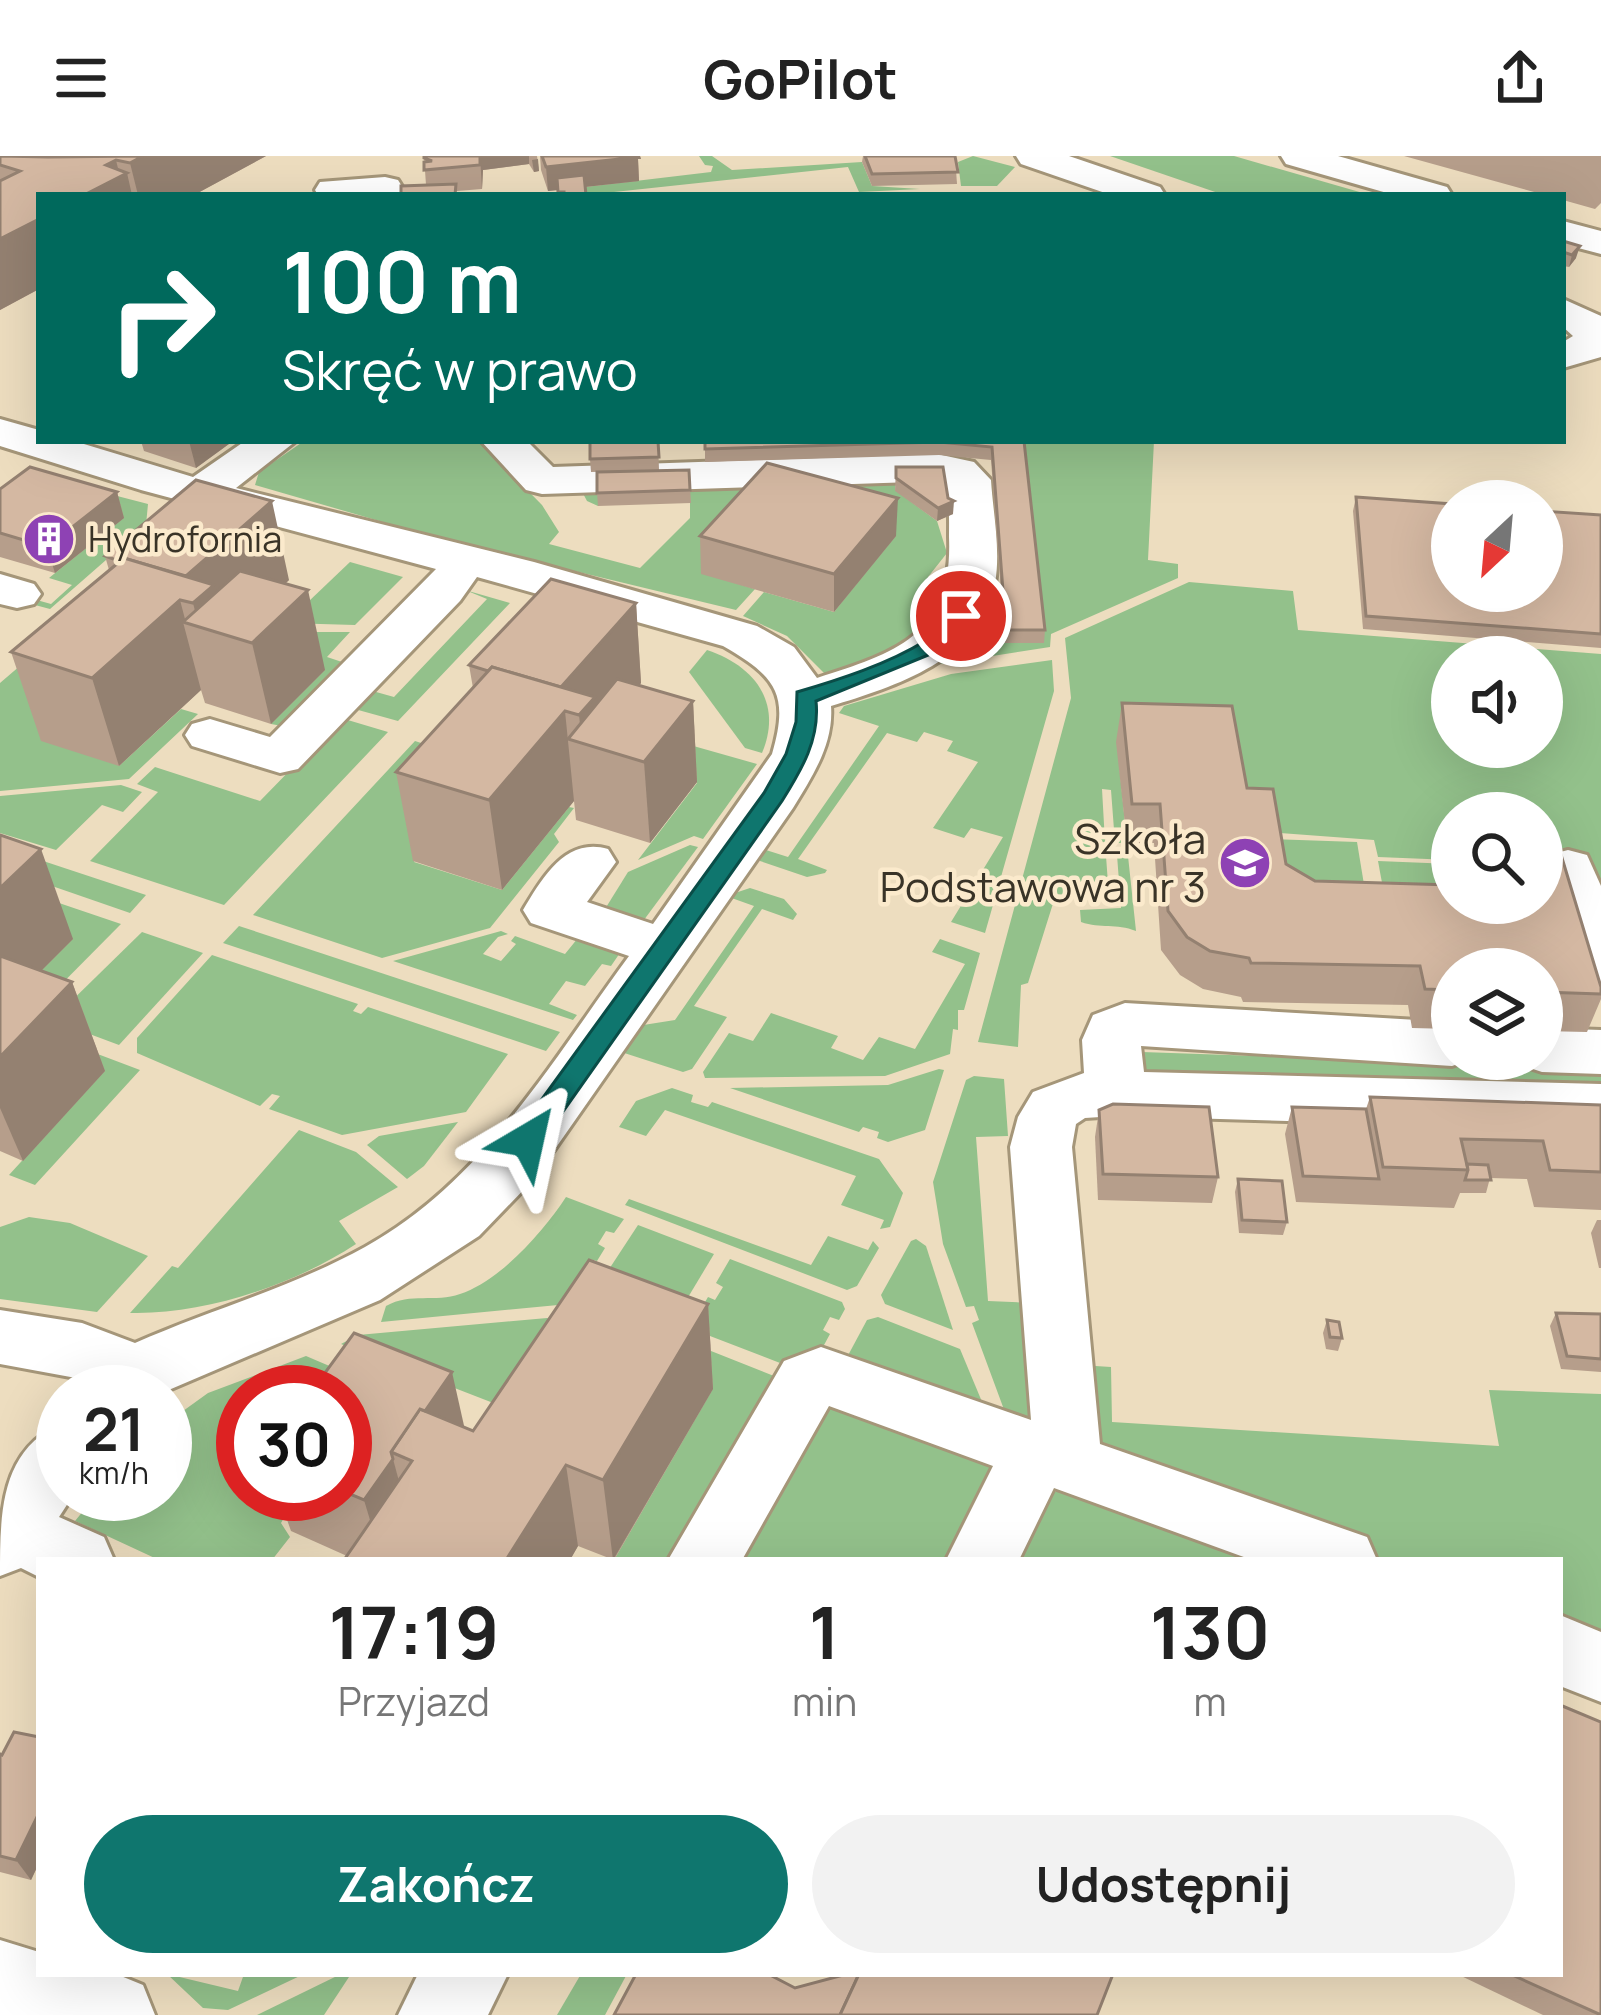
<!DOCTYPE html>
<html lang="pl">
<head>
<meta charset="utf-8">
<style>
  body { margin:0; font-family:Manrope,sans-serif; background:#f2f2f2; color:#222; height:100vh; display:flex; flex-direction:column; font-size:45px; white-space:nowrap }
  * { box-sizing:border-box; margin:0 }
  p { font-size:39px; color:#767676 }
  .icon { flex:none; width:66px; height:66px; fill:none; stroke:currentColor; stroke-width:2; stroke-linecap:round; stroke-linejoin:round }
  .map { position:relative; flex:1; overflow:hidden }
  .drawer { position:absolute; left:36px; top:1401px; width:1527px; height:420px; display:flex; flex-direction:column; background:#fff; border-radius:0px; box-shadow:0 12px 48px #0002 }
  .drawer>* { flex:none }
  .hud { position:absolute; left:36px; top:36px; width:1530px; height:252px; border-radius:0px; box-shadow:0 12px 48px #0002; background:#00695c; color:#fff; overflow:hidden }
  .needle { width:78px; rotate:206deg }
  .buttons { position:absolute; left:1431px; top:324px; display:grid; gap:24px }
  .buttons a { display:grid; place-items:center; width:132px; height:132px; border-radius:50%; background:#fff; box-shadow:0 12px 48px #0002; font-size:60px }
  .speed { position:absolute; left:36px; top:1209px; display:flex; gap:24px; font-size:60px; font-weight:700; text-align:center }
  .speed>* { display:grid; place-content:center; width:156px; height:156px; border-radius:50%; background:#fff; box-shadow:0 12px 48px #0002; line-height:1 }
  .speed small { font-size:30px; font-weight:400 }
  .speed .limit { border:18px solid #d22; background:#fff; color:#111 }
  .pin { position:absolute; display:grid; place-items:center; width:102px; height:102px; color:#fff; margin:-51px; border:6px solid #fff; border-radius:50%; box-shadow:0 3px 12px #0007 }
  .me { position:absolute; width:132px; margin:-66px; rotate:36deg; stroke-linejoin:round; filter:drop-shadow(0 0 9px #0008) }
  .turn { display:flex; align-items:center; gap:42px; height:252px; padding:0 48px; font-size:54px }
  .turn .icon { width:156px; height:156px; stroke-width:2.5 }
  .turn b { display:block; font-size:84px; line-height:102px }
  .eta { display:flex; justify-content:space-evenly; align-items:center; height:204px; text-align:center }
  .eta b { font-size:72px; font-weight:700; line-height:84px }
  .action { display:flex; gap:24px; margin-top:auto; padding:24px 48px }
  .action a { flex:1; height:138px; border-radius:72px; background:#0f766e; color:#fff; font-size:48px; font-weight:700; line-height:138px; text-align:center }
  .action a+a { background:#f2f2f2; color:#222 }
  header { display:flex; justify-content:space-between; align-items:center; height:156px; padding:0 48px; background:#fff; font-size:54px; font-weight:700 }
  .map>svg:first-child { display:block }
</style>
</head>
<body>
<header><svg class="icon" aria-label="menu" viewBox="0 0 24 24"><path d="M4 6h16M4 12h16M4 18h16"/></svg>GoPilot<svg class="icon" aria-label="share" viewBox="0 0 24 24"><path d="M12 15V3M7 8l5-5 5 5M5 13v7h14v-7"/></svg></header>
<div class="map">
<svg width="1601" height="1859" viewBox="0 0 1601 1859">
  <rect width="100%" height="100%" fill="#edddbf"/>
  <g fill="#93c18b" fill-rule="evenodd">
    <polygon points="699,0 712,0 732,14 862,6 872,30 920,33 859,36 848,11 586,39 585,31 711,16 713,10 705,9"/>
    <polygon points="973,0 1015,11 997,30 961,30 958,6"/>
    <polygon points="1110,0 1234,0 1370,39 1224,39"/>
    <path d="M 304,285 L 479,285 L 542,349 L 559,376 L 549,388 L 640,412 L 690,362 L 690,327 L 599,329 L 598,350 L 587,345 L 578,328 L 945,320 L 948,324 L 896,324 L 895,334 L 937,365 L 947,397 L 928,421 L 946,435 L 949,447 C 924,493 874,506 827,520 L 787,480 L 743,460 L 764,436 L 834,456 L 895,379 L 767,345 L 702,417 L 755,433 L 736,454 L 438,382 L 255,329 L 259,316 Z"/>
    <polygon points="1005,285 1154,285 1148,404 1178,408 1178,422 1051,478 1050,491 922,511 973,487 1044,487"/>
    <polygon points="44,321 148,348 146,369 50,453 20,445 26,441 51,448 72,429 49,422 123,362"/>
    <polygon points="350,406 403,421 355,469 286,467"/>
    <path d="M 1189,426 L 1293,435 L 1298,474 L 1601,498 L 1601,745 L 1542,704 L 1542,657 L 1452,657 L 1452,704 L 1378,701 L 1374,684 L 1266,676 L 1117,587 L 1127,687 L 1115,687 L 1111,634 L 1102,633 L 1105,686 L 1090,686 L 1092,699 L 1106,700 L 1109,741 L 1056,738 L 1028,827 L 1021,829 L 1018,891 L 978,886 L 1071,542 L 1065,482 ZM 1452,501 L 1542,501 L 1542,591 L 1452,591 Z"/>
    <polygon points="465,434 510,447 398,565 351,552 369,534 394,541 487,443"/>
    <polygon points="63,473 119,610 181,553 198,558 129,623 0,635 0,527"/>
    <polygon points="308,476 350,476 327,501 351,509 282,570 271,568"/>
    <path d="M 707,494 C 755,510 783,547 762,597 L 745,592 L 689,516 Z"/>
    <polygon points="1052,504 1054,535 985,777 951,766 1003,681 971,672 964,682 933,672 978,606 947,595 953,585 924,576 917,586 887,577 798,703 827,714 825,717 807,721 760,705 760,692 788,701 879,570 839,557 844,550 951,518"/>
    <polygon points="341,562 388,576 224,749 90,705 158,636 137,628 155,611 260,645"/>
    <polygon points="644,576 757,608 703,683 694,680 638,704 697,627"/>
    <polygon points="415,585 470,603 414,706 502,734 569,651 574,652 554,678 559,686 490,772 382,802 253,759"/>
    <polygon points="121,629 142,636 123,656 102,649 56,694 0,677 0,640"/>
    <polygon points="1267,683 1357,686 1370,765 1305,764"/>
    <polygon points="690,689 698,691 638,772 605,753 628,716"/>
    <polygon points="22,698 146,739 130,757 0,712"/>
    <path d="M 1117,699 L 1128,700 L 1136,775 C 1116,767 1101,773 1081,766 L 1080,754 L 1121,752 Z"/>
    <polygon points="1378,705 1452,708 1451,728 1389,765"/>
    <polygon points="0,727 121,768 14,876"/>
    <polygon points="750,732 784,743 797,758 793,764 762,753 694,850 727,861 692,913 683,916 615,894 637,870 675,864 754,750 726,740"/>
    <polygon points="239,770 560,876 546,895 223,787"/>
    <polygon points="501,775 508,778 498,781 483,798 501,805 516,788 511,785 515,780 565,798 582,777 624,791 611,810 602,808 585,830 566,825 549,848 577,859 573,864 393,805"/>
    <polygon points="142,776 203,797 119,889 52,864"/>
    <polygon points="940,783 980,797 964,854 958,854 958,874 953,873 950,898 885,920 705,922 703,916 729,877 753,885 771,857 838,880 831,892 863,904 879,881 915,893 965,808 932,796"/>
    <polygon points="212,799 358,848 353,855 361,858 368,851 508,898 466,956 342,979 269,953 280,940 272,938 260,950 137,897 137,882"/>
    <polygon points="42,877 140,914 35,1029 9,1019 104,915"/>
    <polygon points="1142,896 1601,912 1601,934 1143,922"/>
    <polygon points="939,913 944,914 925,974 888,986 877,982 879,976 863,971 859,976 730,932 888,929"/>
    <polygon points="974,920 1004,923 1008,980 976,981 988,1145 1033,1147 1050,1281 1006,1259 972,1167 979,1164 974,1150 966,1151 943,1088 933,1026 966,924"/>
    <polygon points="672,932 693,939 691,946 708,951 712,946 879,1003 903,1037 890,1071 880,1073 884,1064 841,1049 856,1020 665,954 646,980 619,971 636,945"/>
    <polygon points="458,966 424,1010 407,1023 367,989 379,980"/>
    <path d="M 299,974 L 356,996 L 398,1031 L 339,1065 L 356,1088 C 294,1129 204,1159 130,1157 L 172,1110 L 178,1112 Z"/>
    <path d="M 566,1041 L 624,1063 L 614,1077 L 606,1075 L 598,1088 L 605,1092 L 597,1105 L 589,1103 L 558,1149 L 381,1166 L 386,1150 C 411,1136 435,1147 460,1138 C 500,1125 544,1075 566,1041 Z"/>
    <polygon points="629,1043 811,1109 828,1080 868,1094 873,1085 879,1092 857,1130 847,1134 625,1049"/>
    <polygon points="29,1061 70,1067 148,1100 97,1156 0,1143 0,1071"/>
    <polygon points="638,1069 714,1098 678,1158 598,1130"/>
    <polygon points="916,1083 926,1090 953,1174 885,1148 881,1139 911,1085"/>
    <polygon points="730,1103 842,1146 845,1153 839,1164 830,1161 823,1174 830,1178 818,1200 793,1212 697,1175 694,1165 708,1141 715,1144 723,1131 716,1127"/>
    <polygon points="595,1149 779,1222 683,1404 614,1404 712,1234"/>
    <polygon points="878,1161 960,1193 985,1253 845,1205 867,1164"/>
    <polygon points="547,1162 556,1166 501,1250 341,1188 358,1179"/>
    <polygon points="306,1200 374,1229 345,1236 243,1236 243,1338 298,1338 281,1367 290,1381 272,1404 159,1404 75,1365 97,1338 165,1338 165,1268 208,1237"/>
    <polygon points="1080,1209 1111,1211 1112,1266 1499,1290 1489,1234 1601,1238 1601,1493 1560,1476 1560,1404 1385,1404 1114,1299 1100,1287"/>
    <polygon points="836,1251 980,1293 997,1314 962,1404 726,1404 826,1254"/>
    <polygon points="1065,1332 1245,1396 1242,1404 1015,1404 1045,1340"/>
    <polygon points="167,1818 238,1835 244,1818 304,1818 228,1854 203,1852"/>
    <polygon points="341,1818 349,1821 324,1859 257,1859"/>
    <polygon points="581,1818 627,1818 605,1859 557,1859"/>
  </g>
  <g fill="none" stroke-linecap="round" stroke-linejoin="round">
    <g stroke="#a59679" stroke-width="6">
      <g id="minor">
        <polygon points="1016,0 1069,0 1160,31 1165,39 1111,39 1021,8"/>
        <polygon points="1281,0 1338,0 1447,31 1452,39 1394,39 1286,8"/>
        <polygon points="385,21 398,24 403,32 399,39 318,39 315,34 320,26"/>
        <polygon points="1563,65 1601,75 1601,98 1563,88"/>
        <polygon points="1563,143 1601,160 1601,201 1563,212 1563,186 1573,180 1563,171"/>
        <path d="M 0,263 L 39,274 L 39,285 L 74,285 L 193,321 L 245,285 L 296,285 L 236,332 L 534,406 L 757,470 L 794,491 L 817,522 C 899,496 953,478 949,381 C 949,363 950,341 944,325 L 542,338 L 526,334 L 481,285 L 527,285 L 553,311 L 937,298 L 974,306 L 991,324 C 993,357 1001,394 995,427 C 983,503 894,531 831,550 C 834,588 812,621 793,652 L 534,1023 L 479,1080 L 380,1144 L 164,1236 L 79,1236 L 84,1225 L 76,1222 L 0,1208 L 0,1154 L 82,1167 L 135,1187 C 211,1153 291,1132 365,1091 C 483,1026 551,906 629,800 L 531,767 L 523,754 C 543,721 566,681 608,693 L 616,706 L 587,746 L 653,768 L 772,598 C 790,537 775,520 723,490 L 477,421 L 460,445 L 298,613 L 280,617 L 192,590 L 185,579 L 192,568 L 210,563 L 270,581 L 436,413 L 141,334 L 0,290 Z"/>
        <polygon points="0,418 34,428 41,438 34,448 17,452 0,448"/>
        <polygon points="1568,694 1587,699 1601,730 1601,839 1581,833 1572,819 1542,716 1549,699"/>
        <polygon points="1125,847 1452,866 1452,903 1473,903 1452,910 1141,890 1144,916 1601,928 1601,974 1116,960 1085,962 1076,968 1072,991 1100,1288 1367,1381 1377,1404 1252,1404 1054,1332 1019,1404 946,1404 993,1310 829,1250 742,1404 668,1404 784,1205 821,1191 1031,1264 1010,991 1018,961 1033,936 1084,917 1082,884 1093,859"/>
        <polygon points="1542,872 1601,874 1601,918 1542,916 1521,909 1518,903 1542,903"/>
        <path d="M 63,1267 L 63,1338 L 74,1338 L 59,1361 L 104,1381 L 114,1404 L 39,1404 L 39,1421 L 21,1412 L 0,1420 C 0,1357 0,1293 63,1267 Z"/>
        <polygon points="1560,1459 1601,1476 1601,1546 1560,1530"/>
        <polygon points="0,1784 39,1796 39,1818 116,1818 143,1829 155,1859 0,1859"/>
        <polygon points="418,1818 508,1818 488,1859 398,1859"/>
      </g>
    </g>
    <use href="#minor" fill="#fff" fill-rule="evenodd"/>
  </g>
  <g fill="#b69e8b">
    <polygon points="0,0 266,0 194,39 39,39 39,133 0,154"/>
    <polygon points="424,0 537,0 539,15 534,16 529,8 483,14 482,33 457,35 426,29"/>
    <polygon points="540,0 640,0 641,3 638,3 639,25 585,31 586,39 558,39 558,34 548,35 541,14"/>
    <polygon points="863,0 955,0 957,28 872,30 862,6"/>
    <polygon points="1404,0 1601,0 1601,47 1595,53 1563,44 1563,39 1545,39"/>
    <polygon points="1563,85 1576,102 1569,111 1563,110"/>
    <polygon points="141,285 233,285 196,312 144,295"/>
    <polygon points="658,285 659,314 591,316 590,303"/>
    <polygon points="705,285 1024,285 1045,474 1044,487 1005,487 991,304 939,299 705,306"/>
    <polygon points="896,311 948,342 953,358 937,365 895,335"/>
    <polygon points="689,314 691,347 598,350 597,337"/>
    <polygon points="0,333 117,336 124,362 55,417 0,401"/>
    <polygon points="1356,341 1601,359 1601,492 1363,473 1353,355"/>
    <polygon points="700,380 896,380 834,456 701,418"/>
    <polygon points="105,400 289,424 285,428 325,514 271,568 205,547 201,534 119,610 41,585 11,496 109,414"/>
    <polygon points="636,447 641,527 639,530 693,545 697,626 650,687 576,664 574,645 502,734 413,705 396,616 473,532 469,509"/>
    <polygon points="1122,547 1247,632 1286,708 1315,725 1443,728 1452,698 1452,747 1601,831 1601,843 1587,876 1542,875 1542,813 1452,813 1452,873 1412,872 1408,849 1243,846 1241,841 1203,833 1180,819 1161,794 1154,687 1127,687 1116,586"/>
    <polygon points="0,679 73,783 41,815 72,826 105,915 23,1005 0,995"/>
    <polygon points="1370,941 1601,949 1601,1054 1534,1051 1527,1023 1490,1022 1486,1037 1460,1037 1454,1052 1296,1046 1285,978 1292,951 1366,953"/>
    <polygon points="1099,954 1218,1021 1212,1047 1098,1044 1095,981"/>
    <polygon points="1238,1023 1287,1066 1283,1079 1239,1077 1235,1036"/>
    <polygon points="1597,1064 1601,1064 1601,1112 1599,1112 1591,1077"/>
    <polygon points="708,1148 713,1233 614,1404 578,1390 570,1404 344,1404 347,1400 291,1375 278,1338 345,1338 345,1236 473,1275"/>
    <polygon points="1556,1157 1601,1158 1601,1216 1561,1213 1550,1170"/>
    <polygon points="1327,1164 1342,1182 1338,1195 1326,1193 1323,1177"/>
    <polygon points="39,1581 39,1707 31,1724 0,1716 0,1598 2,1599"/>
    <polygon points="1457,1818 1560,1818 1601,1859 1543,1859"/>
  </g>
  <g fill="#948171">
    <polygon points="29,0 266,0 194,39 138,39 130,7 116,4 120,21 127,17 132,39 84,39"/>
    <polygon points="480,0 529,0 529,8 483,14 482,33"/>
    <polygon points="557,0 640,0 641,3 638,3 639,25 548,35 546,11"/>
    <polygon points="538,3 539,15 534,16 532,4"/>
    <polygon points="39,63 39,133 0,154 0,83"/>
    <polygon points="1580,90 1576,102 1569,111 1572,99"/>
    <polygon points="189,285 233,285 196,312"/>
    <polygon points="117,336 124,362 55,417 47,391"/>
    <polygon points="898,342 896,380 834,456 834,418"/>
    <polygon points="272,345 289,424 228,480 199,471 193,447 180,425"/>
    <polygon points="954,345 953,358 937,365 938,352"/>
    <polygon points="308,434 325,514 271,568 252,487"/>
    <polygon points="180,444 186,467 183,466 201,534 119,610 92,522"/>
    <polygon points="636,447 641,527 598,578 582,587 579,559 565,555 574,645 502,734 489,644 555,537"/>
    <polygon points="693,545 697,626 650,687 644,606"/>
    <polygon points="41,693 73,783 0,856 0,732"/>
    <polygon points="72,826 105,915 23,1005 0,952 0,901"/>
    <polygon points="708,1148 713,1233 613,1404 603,1324"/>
    <polygon points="452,1216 469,1292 412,1305 396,1298"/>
    <polygon points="393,1303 413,1377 382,1404 364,1344"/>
    <polygon points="566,1309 578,1390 570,1404 506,1404"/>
    <polygon points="39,1657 39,1707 31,1724 16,1704"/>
  </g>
  <g fill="#d4b8a2" stroke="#948171" stroke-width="3">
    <polygon points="0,0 48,1 143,0 130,7 116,4 106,9 127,17 84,39 39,39 39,63 0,83 0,25 20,15 0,9"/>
    <polygon points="424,0 480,0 480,9 424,14 424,6 432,5 424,2"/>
    <polygon points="542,0 638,0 638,1 546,11"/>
    <polygon points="865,0 955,0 958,16 872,18"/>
    <polygon points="584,19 586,39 564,39 564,36 558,36 557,22"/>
    <polygon points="456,28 455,39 401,39 401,30"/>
    <polygon points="1563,85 1580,90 1572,99 1563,96"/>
    <polygon points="590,285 658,285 659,301 590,303"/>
    <polygon points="705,285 1024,285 1045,474 1006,474 992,291 939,286 705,293"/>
    <polygon points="767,307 898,342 834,418 700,380"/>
    <polygon points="30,311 117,336 47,391 0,377 0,333"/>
    <polygon points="896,311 943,311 948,342 954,345 938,352 896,322"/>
    <polygon points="689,314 690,334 597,337 597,316"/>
    <polygon points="196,324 272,345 186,420 124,402 119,405 105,400"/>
    <polygon points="1356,341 1452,348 1452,435 1542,435 1542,355 1601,359 1601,478 1366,460"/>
    <polygon points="124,402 214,429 193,447 180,444 92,522 11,496"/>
    <polygon points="240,415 308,434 252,487 183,466"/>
    <polygon points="551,423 636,447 561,531 492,511 488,515 469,509"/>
    <polygon points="492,511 595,541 579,559 565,555 489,644 396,616"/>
    <polygon points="617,523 693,545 644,606 568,583"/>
    <polygon points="1122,547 1232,550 1247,632 1273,633 1286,708 1315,725 1452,729 1452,747 1542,747 1542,691 1559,692 1601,831 1601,838 1542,836 1542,813 1452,813 1452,834 1425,833 1420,810 1251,807 1249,802 1210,795 1187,781 1168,755 1160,648 1132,648"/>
    <polygon points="0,679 41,693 0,732"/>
    <polygon points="0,800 72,826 0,901"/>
    <polygon points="1370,941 1601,949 1601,1016 1550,1014 1543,985 1461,983 1468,1014 1383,1011"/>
    <polygon points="1113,948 1209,951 1218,1021 1103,1018 1099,954"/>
    <polygon points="1292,951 1366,953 1379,1023 1303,1020"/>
    <polygon points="1467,1008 1488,1009 1491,1024 1465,1024 1468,1014"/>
    <polygon points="1238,1023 1282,1025 1287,1066 1242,1064"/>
    <polygon points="589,1104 708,1148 603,1324 566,1309 506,1404 344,1404 412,1305 391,1296 420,1253 473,1275"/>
    <polygon points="1556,1157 1601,1158 1601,1203 1567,1200"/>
    <polygon points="1327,1164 1339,1166 1342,1182 1330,1181"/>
    <polygon points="354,1177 452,1216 425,1255 420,1253 391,1296 393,1303 364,1344 345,1336 345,1236 311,1236"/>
    <polygon points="1560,1549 1601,1566 1601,1859 1510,1818 1560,1818"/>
    <polygon points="14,1576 39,1581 39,1657 16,1704 0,1700 0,1598 2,1599"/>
    <polygon points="636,1818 768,1818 795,1832 847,1818 859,1818 840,1859 614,1859"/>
    <polygon points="859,1818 1113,1818 1097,1859 840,1859"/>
  </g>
  <path fill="#0f766e" stroke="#0a4d48" stroke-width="3" d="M 961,453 L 971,460 L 943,493 L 816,545 C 820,583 802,613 782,645 L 538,991 L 518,991 L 514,984 L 518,976 L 764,637 L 786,598 L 796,566 L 797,536 C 838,524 888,508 925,485 C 939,476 945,459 961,453 Z"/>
  <defs>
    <g id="building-disc" transform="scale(2.7)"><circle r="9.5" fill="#8e42b4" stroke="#fbeacc"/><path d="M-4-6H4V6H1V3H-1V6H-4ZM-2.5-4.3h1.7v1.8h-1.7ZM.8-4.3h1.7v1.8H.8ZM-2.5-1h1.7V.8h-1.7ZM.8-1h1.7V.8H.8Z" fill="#fff"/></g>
    <g id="school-disc" transform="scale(2.7)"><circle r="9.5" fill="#8e42b4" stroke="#fbeacc"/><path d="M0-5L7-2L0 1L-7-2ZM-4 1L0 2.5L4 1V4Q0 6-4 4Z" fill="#fff"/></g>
  </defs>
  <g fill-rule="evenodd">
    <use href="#building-disc" x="49" y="383"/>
    <use href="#school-disc" x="1245" y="707"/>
  </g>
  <g text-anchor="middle" stroke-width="9" stroke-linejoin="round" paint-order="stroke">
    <g font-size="36" fill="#393327" stroke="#fbeacc" text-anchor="start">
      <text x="88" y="396">Hydrofornia</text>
    </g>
    <g font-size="42" fill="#393327" stroke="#fbeacc" text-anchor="end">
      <text x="1206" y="698">Szkoła<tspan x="1206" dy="48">Podstawowa nr 3</tspan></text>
    </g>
  </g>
</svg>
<div class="buttons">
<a><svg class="needle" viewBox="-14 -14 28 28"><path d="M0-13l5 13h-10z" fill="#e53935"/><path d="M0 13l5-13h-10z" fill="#767676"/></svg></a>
<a><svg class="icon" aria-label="sound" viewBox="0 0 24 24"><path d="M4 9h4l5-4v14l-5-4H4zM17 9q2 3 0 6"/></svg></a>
<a><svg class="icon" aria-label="search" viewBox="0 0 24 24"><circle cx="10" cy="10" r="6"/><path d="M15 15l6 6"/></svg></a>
<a><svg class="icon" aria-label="layers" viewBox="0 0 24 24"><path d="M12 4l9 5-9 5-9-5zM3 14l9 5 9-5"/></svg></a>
</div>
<div class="speed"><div>21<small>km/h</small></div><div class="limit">30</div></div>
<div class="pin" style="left:961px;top:460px;background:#d93025"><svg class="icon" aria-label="arrive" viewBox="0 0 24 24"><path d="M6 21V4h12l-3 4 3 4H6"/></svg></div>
<svg class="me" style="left:528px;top:984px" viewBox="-20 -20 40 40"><path d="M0-17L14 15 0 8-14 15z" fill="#0f766e" stroke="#fff" stroke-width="4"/></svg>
<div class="hud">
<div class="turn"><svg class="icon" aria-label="right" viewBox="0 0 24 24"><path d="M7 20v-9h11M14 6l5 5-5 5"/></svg><div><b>100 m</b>Skręć w prawo</div></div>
</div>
<section class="drawer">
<div class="eta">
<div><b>17:19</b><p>Przyjazd</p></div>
<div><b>1</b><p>min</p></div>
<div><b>130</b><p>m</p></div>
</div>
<div class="action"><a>Zakończ</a><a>Udostępnij</a></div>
</section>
</div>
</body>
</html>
